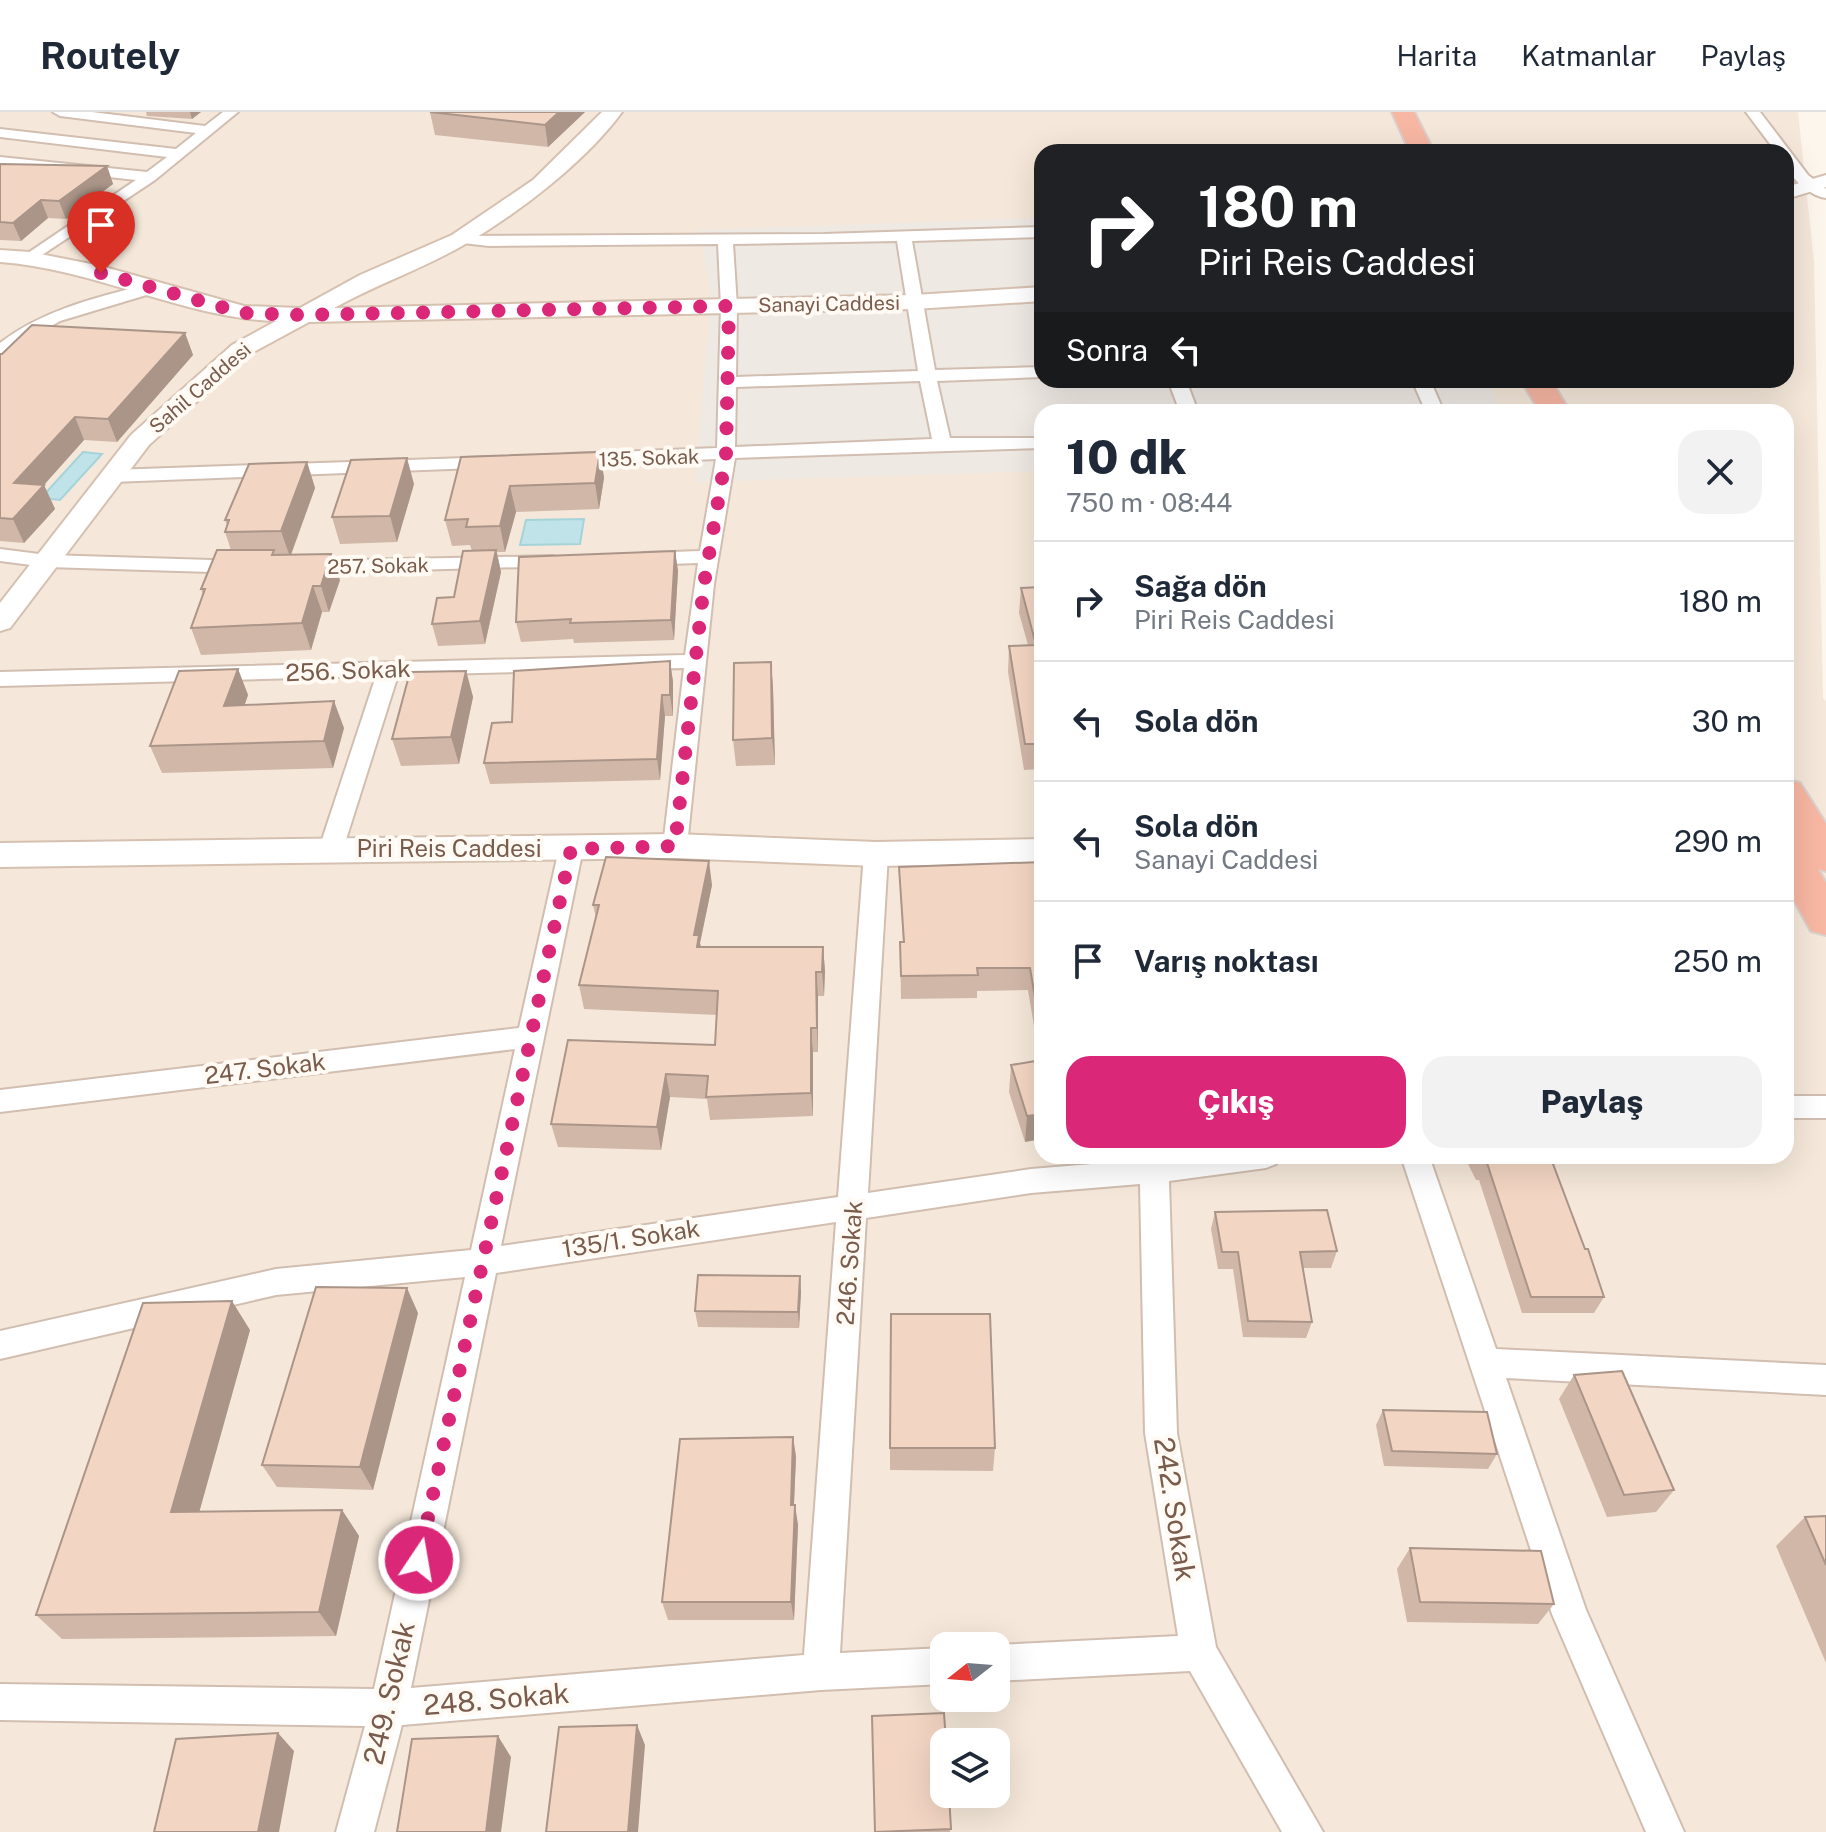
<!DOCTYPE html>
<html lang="tr">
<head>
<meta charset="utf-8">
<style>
  body { margin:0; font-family:"Public Sans",sans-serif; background:#f2f2f3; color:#1f2937; height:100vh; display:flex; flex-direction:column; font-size:30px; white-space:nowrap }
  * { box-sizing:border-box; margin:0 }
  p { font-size:26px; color:#747a83 }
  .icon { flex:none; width:44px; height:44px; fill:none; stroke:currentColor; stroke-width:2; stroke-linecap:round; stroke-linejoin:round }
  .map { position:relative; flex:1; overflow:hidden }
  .side { position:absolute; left:1034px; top:292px; width:760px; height:760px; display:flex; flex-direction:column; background:#fff; border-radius:24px; box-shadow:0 8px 32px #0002 }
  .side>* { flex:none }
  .hud { position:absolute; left:1034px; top:32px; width:760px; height:244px; border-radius:24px; box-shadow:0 8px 32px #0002; background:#202124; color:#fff; overflow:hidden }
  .needle { width:52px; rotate:253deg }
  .tools { position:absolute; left:930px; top:1520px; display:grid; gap:16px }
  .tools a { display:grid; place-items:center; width:80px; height:80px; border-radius:16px; background:#fff; box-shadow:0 8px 32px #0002; font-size:40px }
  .pin { position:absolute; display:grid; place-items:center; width:68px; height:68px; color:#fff; margin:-82px -34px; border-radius:50% 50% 50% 0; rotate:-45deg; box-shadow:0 0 8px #0007 }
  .pin .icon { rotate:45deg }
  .me { position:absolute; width:88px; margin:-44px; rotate:12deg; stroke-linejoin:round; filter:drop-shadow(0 0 6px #0008) }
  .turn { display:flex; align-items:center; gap:28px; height:168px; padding:0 32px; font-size:36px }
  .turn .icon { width:104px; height:104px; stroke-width:2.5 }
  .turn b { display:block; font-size:56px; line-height:68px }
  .then { display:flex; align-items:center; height:76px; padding:0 32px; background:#0003; gap:16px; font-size:30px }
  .round { display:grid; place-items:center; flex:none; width:84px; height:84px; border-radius:24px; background:#f2f2f3 }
  .overview { display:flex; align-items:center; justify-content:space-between; height:136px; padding:0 32px }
  h1 { font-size:48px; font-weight:800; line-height:60px }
  .cta { display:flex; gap:16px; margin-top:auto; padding:16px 32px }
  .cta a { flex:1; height:92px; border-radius:24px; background:#db2777; color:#fff; font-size:32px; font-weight:800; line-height:92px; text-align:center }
  .cta a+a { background:#f2f2f3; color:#1f2937 }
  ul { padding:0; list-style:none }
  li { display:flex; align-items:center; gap:24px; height:120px; padding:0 32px; border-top:2px solid #e0e1e3 }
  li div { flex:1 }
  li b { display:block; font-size:30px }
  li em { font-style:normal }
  header { display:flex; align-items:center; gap:48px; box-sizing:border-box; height:112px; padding:0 40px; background:#fff; border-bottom:2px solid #e0e1e3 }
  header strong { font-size:38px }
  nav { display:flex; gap:44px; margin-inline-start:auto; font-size:28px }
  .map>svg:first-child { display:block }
</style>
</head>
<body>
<header>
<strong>Routely</strong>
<nav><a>Harita</a><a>Katmanlar</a><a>Paylaş</a></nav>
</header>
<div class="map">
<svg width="1826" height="1720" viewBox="0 0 1826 1720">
  <rect width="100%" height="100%" fill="#fdf6ec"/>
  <path fill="#f5e8da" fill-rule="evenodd" d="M 0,0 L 1798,0 L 1814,149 L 1823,586 L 1826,589 L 1826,1720 L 0,1720 ZM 1042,40 L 1786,40 L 1786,268 L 1042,268 ZM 1042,300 L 1786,300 L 1786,1044 L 1042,1044 ZM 944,1534 L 996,1534 L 996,1586 L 944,1586 ZM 944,1630 L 996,1630 L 996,1682 L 944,1682 Z"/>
  <polygon fill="#efe9e4" points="1042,106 1042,268 1487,268 1502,300 1042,300 1042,359 696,370 711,185 700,118"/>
  <g fill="#bfe3e8" stroke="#a5d3da" stroke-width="2">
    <polygon points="83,340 102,342 60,388 41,386"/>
    <polygon points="584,407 580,432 520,433 526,408"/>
  </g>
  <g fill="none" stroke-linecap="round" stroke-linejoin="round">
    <g stroke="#d1beb0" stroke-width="4">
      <g id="street">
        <polygon points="53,0 92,0 205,14 223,0 238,0 155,68 30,151 22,146 25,143 136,68 0,53 0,45 147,60 167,45 0,25 0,17 176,37 196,21 60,4"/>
        <path d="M 1746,0 L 1760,0 L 1808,63 L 1826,77 L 1826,86 C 1813,85 1790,67 1786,53 C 1785,49 1786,44 1786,40 L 1776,40 Z"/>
        <path d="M 1042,115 L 1042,125 L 912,129 L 935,258 L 1042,255 L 1042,265 L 937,269 L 950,326 L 1042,326 L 1042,336 L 735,346 L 714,472 L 687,734 L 684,740 L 675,742 L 666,740 L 663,734 L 684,556 L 398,563 L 343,737 L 340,743 L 331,745 L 322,743 L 319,737 L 376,564 L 0,574 L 0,560 L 685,543 L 698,451 L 643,453 L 633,447 L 643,441 L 700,439 L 716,347 L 566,354 L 557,348 L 566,342 L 717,336 L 721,194 L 718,132 L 489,134 L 454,130 L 454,124 L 824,122 ZM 897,129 L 918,259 L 736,265 L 737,194 L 733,132 ZM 920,269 L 932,327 L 735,335 L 736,275 Z"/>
        <path d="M 157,170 L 165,175 L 163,178 L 60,209 L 0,244 L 0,231 C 45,196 103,184 157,170 Z"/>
        <polygon points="1168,268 1186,268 1198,300 1180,300"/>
        <polygon points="1412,268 1430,268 1444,300 1426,300"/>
        <polygon points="495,345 504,351 502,355 112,370 103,364 112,358"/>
        <polygon points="0,437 47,443 244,449 254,455 244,461 47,455 0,449"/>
        <polygon points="552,444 559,446 562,450 559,454 303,461 293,455 303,449"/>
        <path d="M 571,729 L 580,731 L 583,737 L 501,1134 L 838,1085 L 864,742 L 867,736 L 876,734 L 885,736 L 888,742 L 868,1081 L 1031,1057 L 1140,1048 L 1140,1044 L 1280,1044 L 1276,1052 L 1266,1056 L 1169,1069 L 1177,1321 L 1216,1535 L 1323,1720 L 1282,1720 L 1190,1559 L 996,1569 L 996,1534 L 993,1534 L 996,1533 L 1178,1524 L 1145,1321 L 1140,1072 L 1031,1081 L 866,1106 L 840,1541 L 944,1536 L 944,1572 L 821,1578 L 402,1613 L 374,1720 L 336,1720 L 365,1614 L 0,1608 L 0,1572 L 374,1577 L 465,1165 L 276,1183 L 0,1247 L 0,1219 L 276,1157 L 471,1138 L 515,937 L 0,1000 L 0,978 L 519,916 L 559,737 L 562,731 ZM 836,1110 L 804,1543 L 411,1576 L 496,1161 Z"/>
        <rect x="1786" y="984" width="40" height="22"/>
        <polygon points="1401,1044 1429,1044 1496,1237 1826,1253 1826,1283 1506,1266 1586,1498 1684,1720 1646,1720 1552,1502"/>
      </g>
    </g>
    <g stroke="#d6c0b0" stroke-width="4">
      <g id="secondary">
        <path d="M 602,0 L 622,0 C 586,49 520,100 467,131 C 425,156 377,172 334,196 L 914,183 L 1042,175 L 1042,189 L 914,197 L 309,210 L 248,243 L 149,333 L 10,516 L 0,519 L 0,491 L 131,323 L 232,233 L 276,209 C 184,206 95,157 0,150 L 0,138 L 30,140 L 101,154 L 244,194 L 300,196 L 360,163 L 452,123 L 533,68 Z"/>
        <polygon points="1826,63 1826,75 1786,87 1786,75"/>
        <polygon points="675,722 876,730 1042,727 1042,751 876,754 675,746 0,755 0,731"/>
      </g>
    </g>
    <g stroke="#dad1cd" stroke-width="4">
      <g id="highway">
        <polygon points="1392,0 1414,0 1434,40 1410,40"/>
        <polygon points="1521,268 1551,268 1570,300 1540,300"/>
        <polygon points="1786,667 1800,671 1826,712 1826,759 1818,757 1826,771 1826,823 1811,819 1786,774 1786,723 1793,725 1786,713"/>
      </g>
    </g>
    <use href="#street" fill="#fff" fill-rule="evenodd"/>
    <use href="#secondary" fill="#fff" fill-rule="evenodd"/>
    <use href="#highway" fill="#f7b7a3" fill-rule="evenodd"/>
  </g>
  <g fill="#d1b7a8">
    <polygon points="146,0 201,0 192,7 147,4"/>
    <polygon points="430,0 585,0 548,35 435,23"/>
    <polygon points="0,52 107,54 113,72 66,107 48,106 21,129 0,128"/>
    <polygon points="185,221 193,243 117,330 84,328 44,373 55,397 24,431 0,429 0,242"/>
    <polygon points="600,340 604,366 599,397 516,400 505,440 497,440 501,460 485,532 438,534 432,512 454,485 472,439 470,433 452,434 445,408 461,345"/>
    <polygon points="307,350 315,376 291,443 340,468 329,500 322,500 311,538 201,543 191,516 203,483 201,477 231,438 225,420 227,413 225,408"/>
    <polygon points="414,372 397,430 340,432 332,405"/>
    <polygon points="675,439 678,459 674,528 574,531 573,527 521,530 516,510"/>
    <polygon points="1042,475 1042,657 1024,658 1008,560 1009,534 1028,533 1019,501 1021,476"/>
    <polygon points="670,549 673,570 673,604 665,604 660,668 490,672 484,651"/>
    <polygon points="771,550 773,576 775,653 736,654 733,628"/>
    <polygon points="238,557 248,583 244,594 344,616 333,656 162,661 150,634"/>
    <polygon points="466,559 473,585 459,652 401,654 392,627"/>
    <polygon points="1042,750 1042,920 1035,920 1028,878 977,879 977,886 901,887 900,830 903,830 899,755"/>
    <polygon points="712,773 700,831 701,835 823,835 825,859 824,884 818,884 818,940 813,940 813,1004 710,1008 707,987 670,985 661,1038 558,1035 551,1012 715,933 717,903 584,897 579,873 596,806 593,793"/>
    <polygon points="1042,948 1025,1030 1009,980 1011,953"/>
    <polygon points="1464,1044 1550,1044 1604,1185 1594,1201 1522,1201 1479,1068 1476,1068"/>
    <polygon points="1215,1100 1337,1139 1331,1156 1303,1156 1312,1210 1306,1226 1243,1225 1233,1157 1218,1157 1211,1117"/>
    <polygon points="800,1164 801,1180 799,1216 698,1215 695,1199"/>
    <polygon points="418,1201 373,1378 277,1375 262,1353"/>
    <polygon points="250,1218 199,1400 342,1398 359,1424 336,1524 62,1527 36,1503"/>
    <polygon points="1574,1263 1674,1378 1656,1400 1607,1405 1559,1287"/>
    <polygon points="1383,1298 1497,1342 1488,1357 1384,1354 1376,1313"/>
    <polygon points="793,1325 796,1345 794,1393 798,1413 794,1508 668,1508 662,1490"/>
    <polygon points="890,1336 995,1336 993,1359 890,1358"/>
    <polygon points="1826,1404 1826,1551 1776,1434 1805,1405"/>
    <polygon points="1410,1436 1554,1492 1538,1512 1407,1510 1397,1457"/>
    <polygon points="949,1682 950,1720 875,1720"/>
  </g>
  <g fill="#aa9588">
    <polygon points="190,0 201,0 192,7"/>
    <polygon points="559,0 585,0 548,35 545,13"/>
    <polygon points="107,54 113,72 66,107 59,89"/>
    <polygon points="41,88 48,106 21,129 13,111"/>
    <polygon points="185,221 193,243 117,330 108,307"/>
    <polygon points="75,305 84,328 25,394 14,371"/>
    <polygon points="600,340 604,366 599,397 595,371"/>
    <polygon points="407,346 414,372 397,430 390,404"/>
    <polygon points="307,350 315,376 290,445 281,419"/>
    <polygon points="44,373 55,397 24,431 13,407"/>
    <polygon points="510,374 516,400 505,440 500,414"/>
    <polygon points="496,438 501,460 485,532 480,509"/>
    <polygon points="675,439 678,459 674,528 671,508"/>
    <polygon points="331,442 340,468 329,500 321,474"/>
    <polygon points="313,474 322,500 311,538 302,511"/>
    <polygon points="670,549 673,570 673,604 670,583"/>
    <polygon points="771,550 773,576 775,653 772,626"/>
    <polygon points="238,557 248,583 235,621 224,594"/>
    <polygon points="466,559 473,585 459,652 451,625"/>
    <polygon points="662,583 665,604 660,668 657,647"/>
    <polygon points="334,589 344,616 333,656 324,629"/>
    <polygon points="709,749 712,773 700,831 703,847 700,859 694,823"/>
    <polygon points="823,835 825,859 824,884 822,860"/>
    <polygon points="816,860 818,884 818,940 817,916"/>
    <polygon points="811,916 813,940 813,1004 811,981"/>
    <polygon points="666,962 670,985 661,1038 657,1015"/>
    <polygon points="1042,1002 1042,1027 1025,1030 1027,1004"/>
    <polygon points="800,1164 801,1180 799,1216 798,1200"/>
    <polygon points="407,1176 418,1201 373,1378 360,1355"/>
    <polygon points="232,1189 250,1218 192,1426 171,1400"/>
    <polygon points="793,1325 796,1345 793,1413 791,1393"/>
    <polygon points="795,1393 798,1413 794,1508 791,1490"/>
    <polygon points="342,1398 359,1424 336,1524 319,1500"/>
    <polygon points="637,1613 645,1633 638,1720 628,1720"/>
    <polygon points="278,1621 294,1639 279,1720 258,1720"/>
    <polygon points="498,1624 511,1645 501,1720 486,1720"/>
  </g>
  <g fill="#f3d5c3" stroke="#aa9588" stroke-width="2">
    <polygon points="430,0 559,0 545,13"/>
    <polygon points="0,52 107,54 59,89 41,88 13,111 0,110"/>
    <polygon points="32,213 185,221 108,307 75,305 14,371 44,373 13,407 0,406 0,242 2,242"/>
    <polygon points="600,340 595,371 510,374 500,414 466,415 468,407 445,408 461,345"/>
    <polygon points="407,346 390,404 332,405 351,348"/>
    <polygon points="307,350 281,419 225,420 229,408 225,408 249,352"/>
    <polygon points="217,438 274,438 272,443 331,442 321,474 313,474 302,511 191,516 205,477 201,477"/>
    <polygon points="496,438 480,509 432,512 437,486 454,485 463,439"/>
    <polygon points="675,439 671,508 570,511 571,507 516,510 519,445"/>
    <polygon points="1042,475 1042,632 1025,632 1009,534 1036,533 1021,476"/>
    <polygon points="670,549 670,583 662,583 657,647 484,651 492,611 512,610 514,559"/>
    <polygon points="771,550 772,626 733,628 734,551"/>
    <polygon points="238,557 224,594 334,589 324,629 150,634 179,559"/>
    <polygon points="466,559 451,625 392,627 410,560"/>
    <polygon points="606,745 709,749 694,823 699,823 697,835 823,835 822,860 816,860 817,916 811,916 811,981 706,985 708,964 666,962 657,1015 551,1012 568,928 715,933 718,879 579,873 599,793 593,793"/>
    <polygon points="1042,750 1042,897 1037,897 1030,856 977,856 978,863 901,864 900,830 904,830 899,755"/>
    <polygon points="1042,948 1042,1002 1027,1004 1011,953"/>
    <polygon points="1480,1044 1550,1044 1585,1137 1588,1137 1604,1185 1531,1185 1487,1051 1484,1051"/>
    <polygon points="1327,1098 1337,1139 1300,1140 1312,1210 1248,1209 1238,1140 1222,1140 1215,1100"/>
    <polygon points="698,1163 800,1164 798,1200 695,1199"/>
    <polygon points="316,1175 407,1176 360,1355 262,1353"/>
    <polygon points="232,1189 171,1400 342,1398 319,1500 36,1503 143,1191"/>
    <polygon points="891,1202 990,1202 995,1336 890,1336"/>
    <polygon points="1622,1259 1674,1378 1624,1383 1574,1263"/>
    <polygon points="1383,1298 1487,1300 1497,1342 1392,1339"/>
    <polygon points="793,1325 791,1393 795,1393 791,1490 662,1490 680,1327"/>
    <polygon points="1826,1404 1826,1453 1805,1405"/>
    <polygon points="1410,1436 1541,1439 1554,1492 1420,1490"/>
    <polygon points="944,1601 946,1630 944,1630 944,1682 949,1682 951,1717 875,1720 872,1604"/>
    <polygon points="637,1613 628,1720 546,1720 559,1615"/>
    <polygon points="278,1621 258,1720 154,1720 176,1627"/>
    <polygon points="498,1624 486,1720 397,1720 412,1627"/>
  </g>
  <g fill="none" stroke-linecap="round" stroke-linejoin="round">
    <polyline stroke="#db2777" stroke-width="14" stroke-dasharray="0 25.2" points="101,161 243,201 302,203 729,194 726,343 704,472 675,734 571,737 419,1448"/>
  </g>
  <g text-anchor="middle" stroke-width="8" stroke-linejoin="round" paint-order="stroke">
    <g font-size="20" fill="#7a5c4d" stroke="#fffaf3">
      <text transform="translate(829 192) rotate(-1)" y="7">Sanayi Caddesi</text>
      <text transform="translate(200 276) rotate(-41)" y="7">Sahil Caddesi</text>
      <text transform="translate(649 346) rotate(-2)" y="7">135. Sokak</text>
      <text transform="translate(378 454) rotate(-1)" y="7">257. Sokak</text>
    </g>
    <g font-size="24" fill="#7a5c4d" stroke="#fffaf3">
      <text transform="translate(348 559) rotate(-2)" y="8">256. Sokak</text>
      <text x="449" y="745">Piri Reis Caddesi</text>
      <text transform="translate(265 957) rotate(-7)" y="8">247. Sokak</text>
      <text transform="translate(631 1127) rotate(-9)" y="8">135/1. Sokak</text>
      <text transform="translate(850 1151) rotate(-86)" y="8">246. Sokak</text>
    </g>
    <g font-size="28" fill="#7a5c4d" stroke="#fffaf3">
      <text transform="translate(1175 1397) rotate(81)" y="10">242. Sokak</text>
      <text transform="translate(389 1581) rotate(-77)" y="10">249. Sokak</text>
      <text transform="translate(496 1587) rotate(-5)" y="10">248. Sokak</text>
    </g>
  </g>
</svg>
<div class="tools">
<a><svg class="needle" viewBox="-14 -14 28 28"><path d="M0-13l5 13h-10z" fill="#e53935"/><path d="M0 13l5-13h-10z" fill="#747a83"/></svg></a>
<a><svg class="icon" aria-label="layers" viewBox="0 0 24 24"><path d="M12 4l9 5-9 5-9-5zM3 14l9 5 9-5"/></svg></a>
</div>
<div class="pin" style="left:101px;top:161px;background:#d93025"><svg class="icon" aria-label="arrive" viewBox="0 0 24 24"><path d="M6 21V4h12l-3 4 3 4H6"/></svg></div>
<svg class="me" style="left:419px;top:1448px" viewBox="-20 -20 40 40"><circle r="17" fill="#db2777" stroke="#fff" stroke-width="3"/><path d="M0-11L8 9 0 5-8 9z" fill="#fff"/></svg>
<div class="hud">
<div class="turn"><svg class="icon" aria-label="right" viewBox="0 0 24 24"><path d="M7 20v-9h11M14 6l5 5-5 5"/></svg><div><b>180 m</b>Piri Reis Caddesi</div></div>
<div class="then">Sonra<svg class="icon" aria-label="left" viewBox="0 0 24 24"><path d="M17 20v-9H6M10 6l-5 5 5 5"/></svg></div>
</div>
<section class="side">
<div class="overview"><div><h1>10 dk</h1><p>750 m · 08:44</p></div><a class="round"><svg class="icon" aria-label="close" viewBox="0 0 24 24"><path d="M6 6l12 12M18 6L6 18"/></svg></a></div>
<ul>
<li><svg class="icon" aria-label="right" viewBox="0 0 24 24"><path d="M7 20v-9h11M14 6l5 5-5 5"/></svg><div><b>Sağa dön</b><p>Piri Reis Caddesi</p></div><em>180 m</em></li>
<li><svg class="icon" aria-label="left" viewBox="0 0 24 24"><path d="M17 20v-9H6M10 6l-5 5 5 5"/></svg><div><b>Sola dön</b></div><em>30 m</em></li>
<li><svg class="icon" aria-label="left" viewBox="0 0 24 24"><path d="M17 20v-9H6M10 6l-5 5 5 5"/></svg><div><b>Sola dön</b><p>Sanayi Caddesi</p></div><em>290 m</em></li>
<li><svg class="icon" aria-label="arrive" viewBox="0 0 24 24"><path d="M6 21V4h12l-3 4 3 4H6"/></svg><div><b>Varış noktası</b></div><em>250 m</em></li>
</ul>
<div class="cta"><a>Çıkış</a><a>Paylaş</a></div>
</section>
</div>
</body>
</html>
